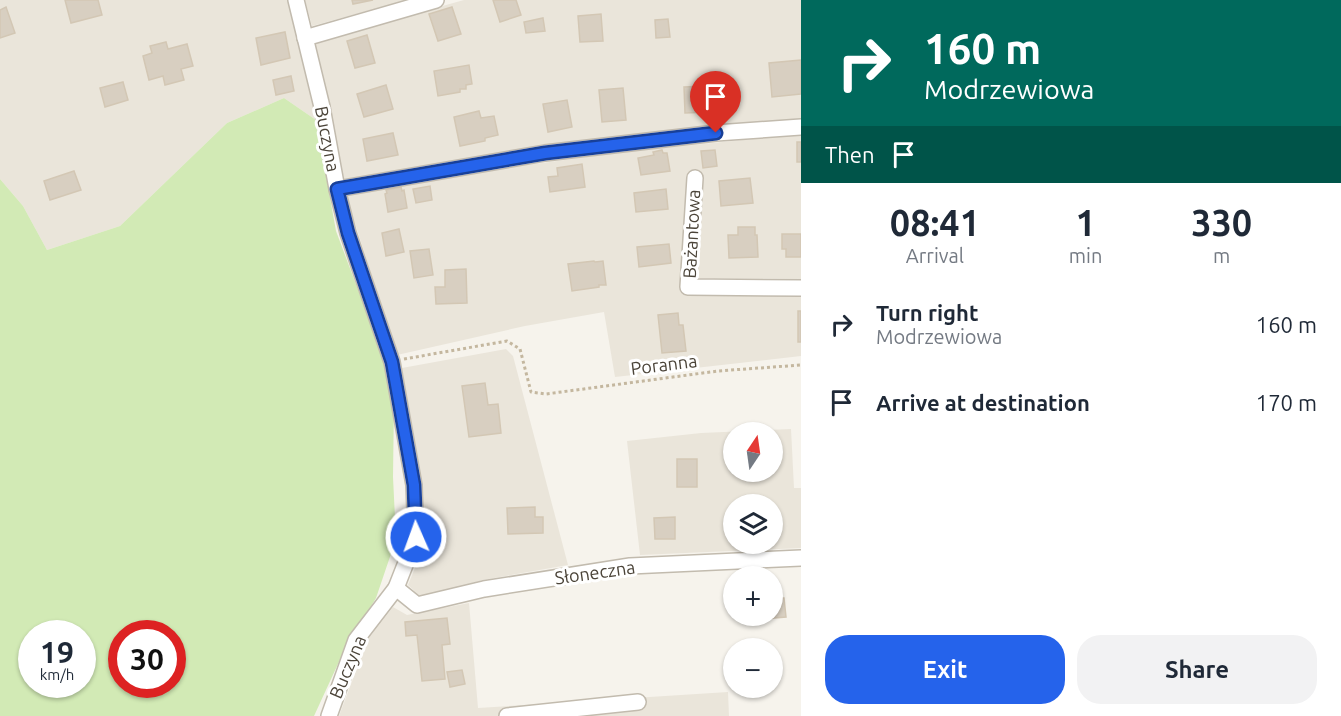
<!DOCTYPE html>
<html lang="en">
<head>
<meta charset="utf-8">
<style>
  body { margin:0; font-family:Ubuntu,sans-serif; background:#f2f2f3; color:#1f2937; height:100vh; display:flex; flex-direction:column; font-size:22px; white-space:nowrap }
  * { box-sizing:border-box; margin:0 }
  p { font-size:20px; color:#747a83 }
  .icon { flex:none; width:33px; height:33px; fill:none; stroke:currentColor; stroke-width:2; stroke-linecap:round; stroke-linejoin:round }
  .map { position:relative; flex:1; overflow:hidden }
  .drawer { display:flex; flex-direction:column; background:#fff; width:540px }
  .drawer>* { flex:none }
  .hud { background:#00695c; color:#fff; overflow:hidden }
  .needle { width:39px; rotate:13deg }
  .fabs { position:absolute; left:723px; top:422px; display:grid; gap:12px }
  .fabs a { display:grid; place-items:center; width:60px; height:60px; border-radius:50%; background:#fff; box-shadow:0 2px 4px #0004; font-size:30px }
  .speed { position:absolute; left:18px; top:620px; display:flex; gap:12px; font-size:30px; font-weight:700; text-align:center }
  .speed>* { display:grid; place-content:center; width:78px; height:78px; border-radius:50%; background:#fff; box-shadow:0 2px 4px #0004; line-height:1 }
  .speed small { font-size:15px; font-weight:400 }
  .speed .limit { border:9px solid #d22; background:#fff; color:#111 }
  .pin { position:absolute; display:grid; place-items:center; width:51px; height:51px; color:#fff; margin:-62px -26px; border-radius:50% 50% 50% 0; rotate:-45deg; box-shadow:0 0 6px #0007 }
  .pin .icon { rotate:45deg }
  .me { position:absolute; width:66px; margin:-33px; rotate:358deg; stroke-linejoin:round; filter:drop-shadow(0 0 4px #0008) }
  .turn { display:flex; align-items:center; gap:21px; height:126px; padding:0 24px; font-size:27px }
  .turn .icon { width:78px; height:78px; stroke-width:2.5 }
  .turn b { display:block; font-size:42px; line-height:51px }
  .then { display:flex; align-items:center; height:57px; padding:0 24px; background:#0003; gap:12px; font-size:22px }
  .eta { display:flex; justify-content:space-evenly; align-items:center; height:102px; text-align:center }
  .eta b { font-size:36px; font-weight:700; line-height:42px }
  .primary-button { display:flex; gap:12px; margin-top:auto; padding:12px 24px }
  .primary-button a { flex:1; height:69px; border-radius:24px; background:#2563eb; color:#fff; font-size:24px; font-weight:700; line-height:69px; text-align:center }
  .primary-button a+a { background:#f2f2f3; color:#1f2937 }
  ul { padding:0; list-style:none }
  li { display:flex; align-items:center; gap:18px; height:78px; padding:0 24px }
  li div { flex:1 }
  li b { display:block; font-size:22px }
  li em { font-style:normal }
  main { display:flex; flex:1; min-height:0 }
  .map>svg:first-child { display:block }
</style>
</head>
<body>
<main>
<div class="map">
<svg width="801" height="716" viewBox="0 0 801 716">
  <rect width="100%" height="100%" fill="#f6f3ec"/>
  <g fill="#eae5da" fill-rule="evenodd">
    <polygon points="0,0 288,0 316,120 284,98 227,123 120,226 47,250 23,206 0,179"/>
    <polygon points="305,0 407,0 312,26"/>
    <polygon points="464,0 801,0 801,120 749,124 507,154 344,179 313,42"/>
    <polygon points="801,134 801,279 698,278 690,292 801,292 801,356 615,377 604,312 525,326 397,355 346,195 490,170 625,152"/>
    <polygon points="506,349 513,356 568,565 483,580 421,597 408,585 426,541 423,484 402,368"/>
    <path d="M 791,429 L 794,488 L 801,488 L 801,548 L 640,555 L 627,441 L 701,433 ZM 734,432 L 772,432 L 772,471 L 734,471 ZM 734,504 L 772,504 L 772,543 L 734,543 Z"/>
    <polygon points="469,603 478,708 728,692 729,716 339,716 368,639 393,607 407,615"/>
  </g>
  <path fill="#d2eab5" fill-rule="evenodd" d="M 284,98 L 316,120 L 336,231 L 384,359 L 394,401 L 393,477 L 396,539 L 376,598 L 343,653 L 314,716 L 0,716 L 0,179 L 23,206 L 47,250 L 120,226 L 227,123 ZM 32,633 L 82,633 L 82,684 L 32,684 ZM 122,633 L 172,633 L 172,684 L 122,684 Z"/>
  <g fill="#d8cfc1" stroke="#d3c7b4" stroke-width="1.5">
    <polygon points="65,0 98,0 102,15 71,23"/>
    <polygon points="352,0 373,0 353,4"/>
    <polygon points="493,0 516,0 521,15 500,22"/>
    <polygon points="6,7 15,33 0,38 0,10"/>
    <polygon points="452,7 461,34 438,41 429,14"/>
    <polygon points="601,14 603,41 580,42 578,16"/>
    <polygon points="543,18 545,31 526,33 524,22"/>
    <polygon points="668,19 670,37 656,38 655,20"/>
    <polygon points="285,32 290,58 261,65 256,38"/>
    <polygon points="367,35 375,63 355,68 347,41"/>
    <polygon points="166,42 168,49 187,44 193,66 181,69 184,80 165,85 163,76 149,80 143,56 152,53 150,46"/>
    <polygon points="801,60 801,94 772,97 769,63"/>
    <polygon points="469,65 472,84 466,85 466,89 460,89 460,92 438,96 434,71"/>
    <polygon points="291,76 294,91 276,95 273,80"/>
    <polygon points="123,82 128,100 105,107 100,88"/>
    <polygon points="386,85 393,109 364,117 357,94"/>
    <polygon points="709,86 710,112 685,113 684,87"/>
    <polygon points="623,88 626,120 602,122 599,90"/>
    <polygon points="567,100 572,127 548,132 543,104"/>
    <polygon points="479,111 481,118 494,116 498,135 485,138 485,141 460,146 454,117"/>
    <polygon points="393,133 398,155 367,161 363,139"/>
    <rect x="797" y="142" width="4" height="20"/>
    <polygon points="662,150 663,153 667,153 670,171 641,175 638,158 654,155 653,152"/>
    <polygon points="715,150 717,166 703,168 701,151"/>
    <polygon points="582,164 585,187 550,192 548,177 558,176 557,168"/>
    <polygon points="74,171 81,190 50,200 44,181"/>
    <polygon points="750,178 753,203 721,206 719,181"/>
    <polygon points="430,186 432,200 416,203 413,189"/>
    <polygon points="401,187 402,191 404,190 407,208 388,212 385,194 387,193 386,190"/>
    <polygon points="666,189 668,209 636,212 634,193"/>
    <polygon points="738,227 755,227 755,235 757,235 758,257 729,258 728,235 738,235"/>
    <polygon points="399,229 404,252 386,256 382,233"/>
    <polygon points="782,234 801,234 801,257 786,257 786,249 782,249"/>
    <polygon points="669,244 671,263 639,267 637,247"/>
    <polygon points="429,249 433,275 414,278 410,251"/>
    <polygon points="594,261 595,262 603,261 606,285 599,285 599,287 572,291 568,264"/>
    <polygon points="466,269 467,303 436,304 435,287 445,287 445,270"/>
    <rect x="798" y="311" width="3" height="31"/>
    <polygon points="678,313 679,325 683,325 686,351 662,353 658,315"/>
    <polygon points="485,383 488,405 498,404 501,433 469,437 462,386"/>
    <rect x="677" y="459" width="20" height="28"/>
    <polygon points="535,507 535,517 543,517 543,533 508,534 507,508"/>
    <polygon points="675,517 675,539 655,539 654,518"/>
    <polygon points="772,598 784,598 786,617 749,620 748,615 772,615"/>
    <polygon points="447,618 450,644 442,645 445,679 422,681 417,635 406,636 405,622"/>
    <polygon points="462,670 465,684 450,687 447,672"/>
  </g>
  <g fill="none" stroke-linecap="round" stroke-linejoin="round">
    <g stroke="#c2bbae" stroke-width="18">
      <g id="street">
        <polyline points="296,0 322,107 337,189 348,233 392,362 414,485 416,537 396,588 356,640 329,716"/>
        <polyline points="305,38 436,0"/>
        <polyline points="695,178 688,287 801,288"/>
        <polyline points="337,189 545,153 716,133 801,127"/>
        <polyline points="396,588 417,605 484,589 630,566 801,558"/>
        <polyline points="507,716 638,702"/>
      </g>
    </g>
    <polyline stroke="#c4b79f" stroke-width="3" stroke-dasharray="3 3" stroke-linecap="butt" points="404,359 507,341 520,349 531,392 546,394 718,371 801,365"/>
    <use href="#street" stroke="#fff" stroke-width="15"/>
  </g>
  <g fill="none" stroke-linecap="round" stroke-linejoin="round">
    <g stroke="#184099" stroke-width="15">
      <polyline id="route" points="416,537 414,485 392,362 348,233 337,189 545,153 716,133"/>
    </g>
    <use href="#route" stroke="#2563eb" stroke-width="10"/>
  </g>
  <g text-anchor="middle" stroke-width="6" stroke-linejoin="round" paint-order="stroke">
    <g font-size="18" fill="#4b4439" stroke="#fff">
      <text transform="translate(327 139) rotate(79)" y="6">Buczyna</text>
      <text transform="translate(692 234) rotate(-87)" y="6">Bażantowa</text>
      <text transform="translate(664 365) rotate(-7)" y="6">Poranna</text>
      <text transform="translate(595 573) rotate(-8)" y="6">Słoneczna</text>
      <text transform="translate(348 667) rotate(-67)" y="6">Buczyna</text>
    </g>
  </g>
</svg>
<div class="fabs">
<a><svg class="needle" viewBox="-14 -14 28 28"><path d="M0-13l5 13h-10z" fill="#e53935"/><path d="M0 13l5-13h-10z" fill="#747a83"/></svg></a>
<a><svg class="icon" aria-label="layers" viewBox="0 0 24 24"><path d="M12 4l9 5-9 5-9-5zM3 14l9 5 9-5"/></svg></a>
<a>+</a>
<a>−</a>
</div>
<div class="speed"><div>19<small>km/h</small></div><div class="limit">30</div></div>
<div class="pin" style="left:716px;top:133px;background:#d93025"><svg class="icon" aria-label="arrive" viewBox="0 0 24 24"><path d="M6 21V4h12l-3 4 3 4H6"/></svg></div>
<svg class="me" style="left:416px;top:537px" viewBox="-20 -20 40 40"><circle r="17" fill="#2563eb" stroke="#fff" stroke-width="3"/><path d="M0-11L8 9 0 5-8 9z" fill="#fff"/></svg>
</div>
<section class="drawer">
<div class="hud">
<div class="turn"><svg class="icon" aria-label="right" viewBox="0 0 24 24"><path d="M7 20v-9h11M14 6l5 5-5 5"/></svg><div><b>160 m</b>Modrzewiowa</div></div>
<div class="then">Then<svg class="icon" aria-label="arrive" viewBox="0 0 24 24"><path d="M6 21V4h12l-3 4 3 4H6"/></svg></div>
</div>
<div class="eta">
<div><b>08:41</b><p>Arrival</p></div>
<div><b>1</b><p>min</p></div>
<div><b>330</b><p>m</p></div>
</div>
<ul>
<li><svg class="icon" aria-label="right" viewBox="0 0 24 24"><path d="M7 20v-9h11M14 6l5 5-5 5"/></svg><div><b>Turn right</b><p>Modrzewiowa</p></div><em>160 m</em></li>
<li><svg class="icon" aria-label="arrive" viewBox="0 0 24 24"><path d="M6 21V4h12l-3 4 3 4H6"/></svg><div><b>Arrive at destination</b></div><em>170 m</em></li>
</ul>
<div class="primary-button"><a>Exit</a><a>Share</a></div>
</section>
</main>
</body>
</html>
